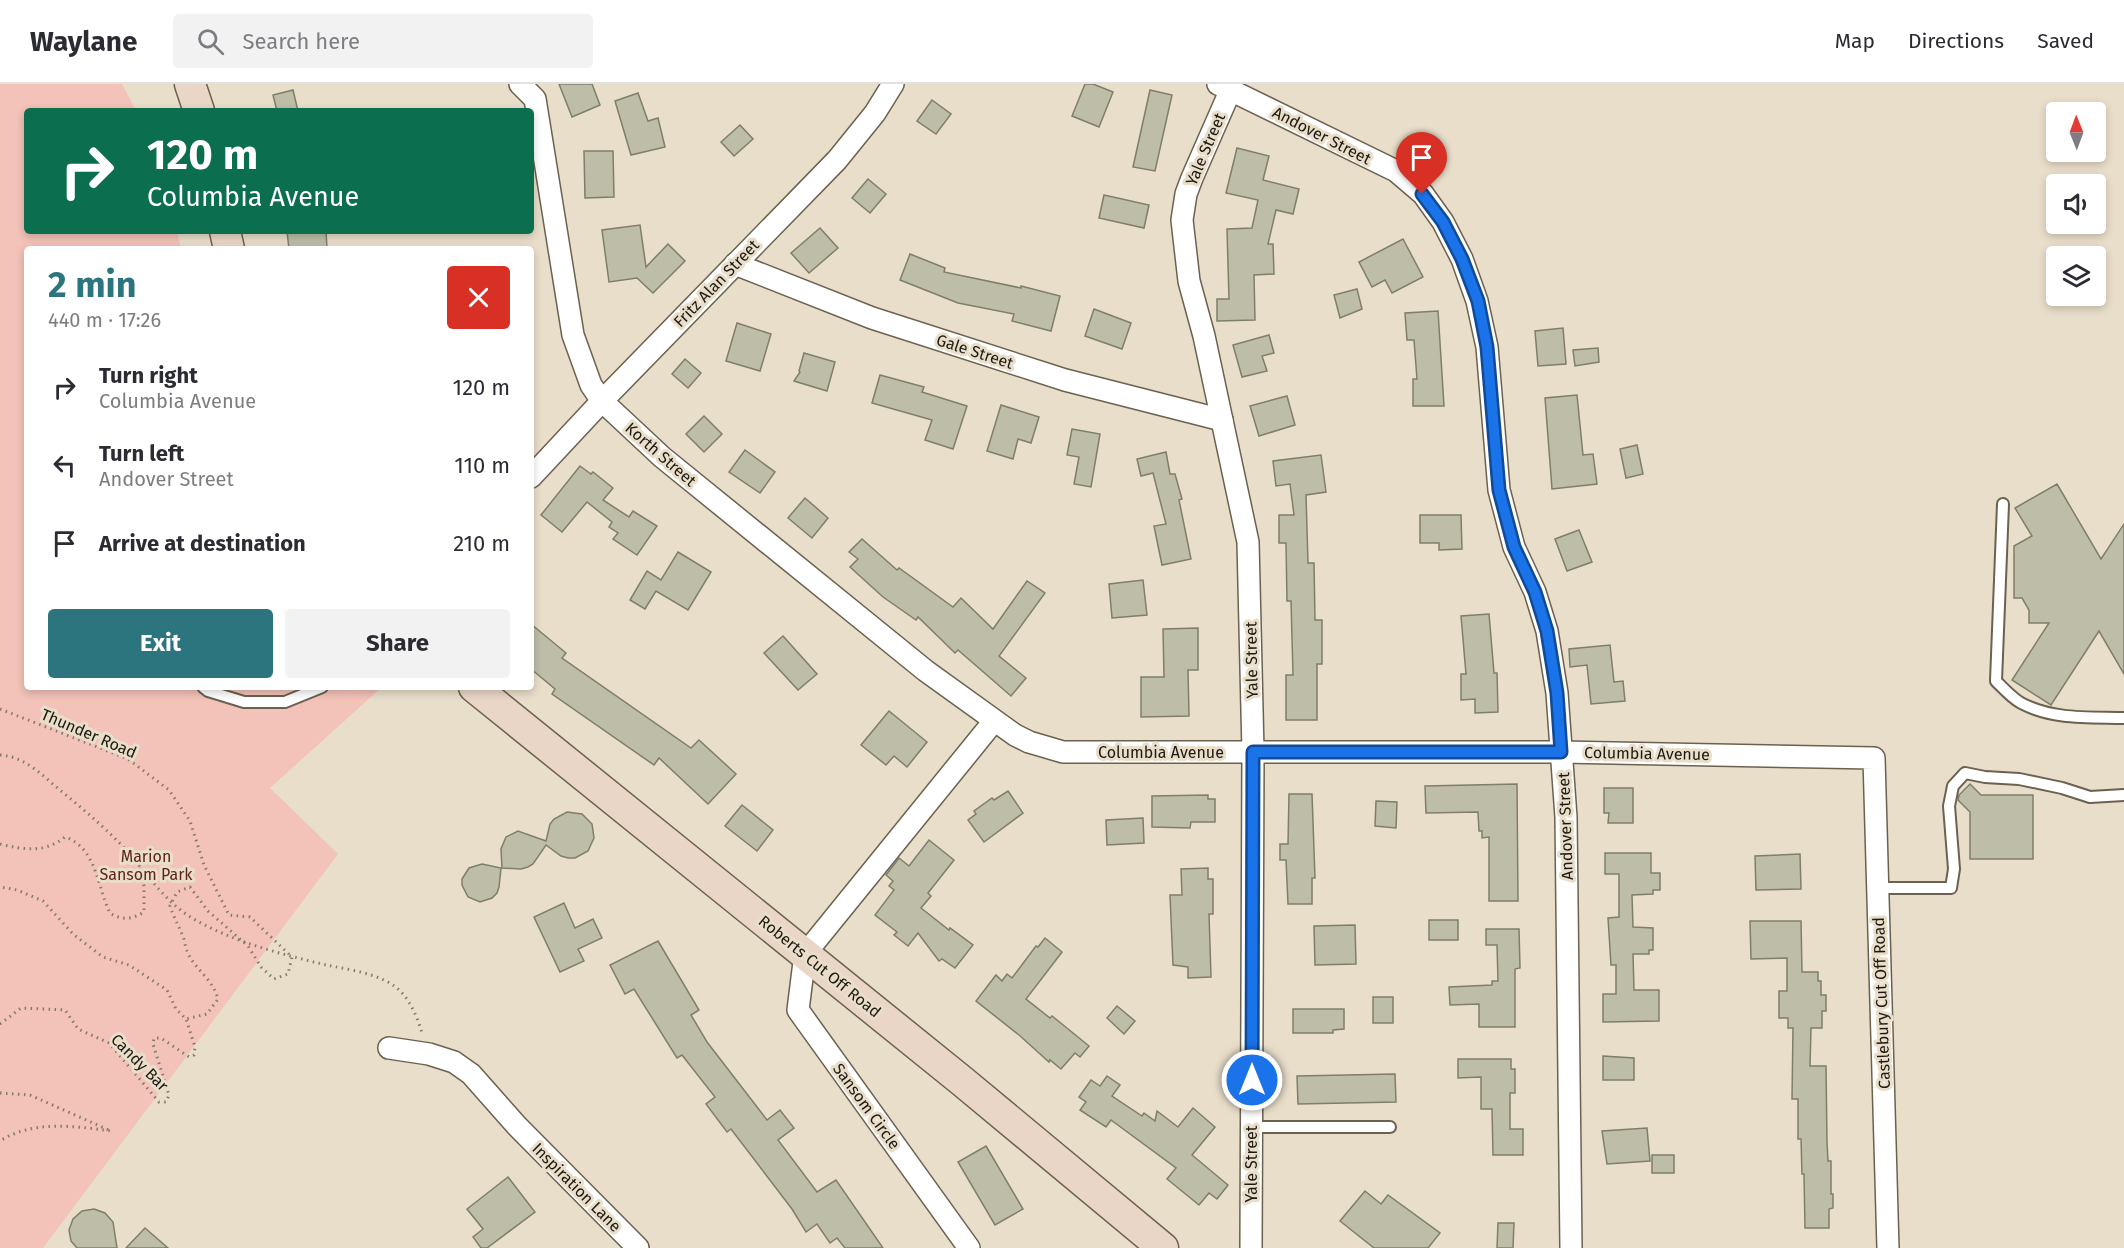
<!DOCTYPE html>
<html lang="en">
<head>
<meta charset="utf-8">
<style>
  body { margin:0; font-family:"Fira Sans",sans-serif; background:#f2f2f3; color:#2b2b33; height:100vh; display:flex; flex-direction:column; font-size:22px; white-space:nowrap }
  * { box-sizing:border-box; margin:0 }
  p { font-size:20px; color:#7c7c81 }
  .icon { flex:none; width:33px; height:33px; fill:none; stroke:currentColor; stroke-width:2; stroke-linecap:round; stroke-linejoin:round }
  .map { position:relative; flex:1; overflow:hidden }
  .side { position:absolute; left:24px; top:162px; width:510px; height:444px; display:flex; flex-direction:column; background:#fff; border-radius:6px; box-shadow:0 3px 9px #0003 }
  .side>* { flex:none }
  .guide { position:absolute; left:24px; top:24px; width:510px; height:126px; border-radius:6px; box-shadow:0 3px 9px #0003; background:#0b6e4f; color:#fff; overflow:hidden }
  .needle { width:39px; rotate:359deg }
  .tools { position:absolute; left:2046px; top:18px; display:grid; gap:12px }
  .tools a { display:grid; place-items:center; width:60px; height:60px; border-radius:6px; background:#fff; box-shadow:0 3px 9px #0003; font-size:30px }
  .pin { position:absolute; display:grid; place-items:center; width:51px; height:51px; color:#fff; margin:-62px -26px; border-radius:50% 50% 50% 0; rotate:-45deg; box-shadow:0 0 6px #0007 }
  .pin .icon { rotate:45deg }
  .me { position:absolute; width:66px; margin:-33px; rotate:0deg; stroke-linejoin:round; filter:drop-shadow(0 0 4px #0008) }
  .turn { display:flex; align-items:center; gap:21px; height:126px; padding:0 24px; font-size:27px }
  .turn .icon { width:78px; height:78px; stroke-width:2.5 }
  .turn b { display:block; font-size:42px; line-height:51px }
  .round { display:grid; place-items:center; flex:none; width:63px; height:63px; border-radius:6px; background:#f2f2f3 }
  .head { display:flex; align-items:center; justify-content:space-between; height:102px; padding:0 24px }
  h1 { font-size:36px; font-weight:700; line-height:45px; color:#2c747e }
  .action { display:flex; gap:12px; margin-top:auto; padding:12px 24px }
  .action a { flex:1; height:69px; border-radius:6px; background:#2c747e; color:#fff; font-size:24px; font-weight:700; line-height:69px; text-align:center }
  .action a+a { background:#f2f2f3; color:#2b2b33 }
  ul { padding:0; list-style:none }
  li { display:flex; align-items:center; gap:18px; height:78px; padding:0 24px }
  li div { flex:1 }
  li b { display:block; font-size:22px }
  li em { font-style:normal }
  header { display:flex; align-items:center; gap:36px; box-sizing:border-box; height:84px; padding:0 30px; background:#fff; border-bottom:2px solid #e1e1e2 }
  header strong { font-size:28px }
  nav { display:flex; gap:33px; margin-inline-start:auto; font-size:21px }
  .search { width:420px; height:54px; background:#f2f2f3; display:flex; align-items:center; gap:15px; box-sizing:border-box; padding:0 21px; border-radius:6px; color:#7c7c81; font-size:22px }
  .map>svg:first-child { display:block }
</style>
</head>
<body>
<header>
<strong>Waylane</strong>
<div class="search"><svg class="icon" aria-label="search" viewBox="0 0 24 24"><circle cx="10" cy="10" r="6"/><path d="M15 15l6 6"/></svg>Search here</div>
<nav><a>Map</a><a>Directions</a><a>Saved</a></nav>
</header>
<div class="map">
<svg width="2124" height="1164" viewBox="0 0 2124 1164">
  <rect width="100%" height="100%" fill="#e9deca"/>
  <polygon fill="#f3c2b8" points="0,0 122,0 136,27 27,27 27,147 177,147 181,165 27,165 27,603 382,603 270,704 338,770 43,1164 0,1164"/>
  <g fill="#bdbda8" stroke="#7e7e6a" stroke-width="1.5">
    <polygon points="559,0 592,0 600,21 572,33"/>
    <polygon points="1085,0 1093,0 1113,8 1099,43 1072,32"/>
    <polygon points="293,6 298,27 277,27 273,11"/>
    <polygon points="1150,6 1172,11 1155,87 1133,83"/>
    <polygon points="638,9 648,37 658,34 665,63 631,71 615,17"/>
    <polygon points="932,16 951,30 936,50 917,37"/>
    <polygon points="740,41 753,55 734,72 721,58"/>
    <polygon points="1237,64 1269,72 1263,96 1299,105 1293,130 1276,126 1268,160 1273,160 1274,190 1254,191 1255,236 1217,237 1217,215 1229,215 1227,145 1252,144 1258,116 1226,109"/>
    <polygon points="584,67 613,67 614,113 585,114"/>
    <polygon points="868,95 886,110 870,129 852,114"/>
    <polygon points="1104,111 1149,121 1144,144 1099,134"/>
    <polygon points="640,141 646,183 668,160 685,177 653,209 637,194 609,198 602,146"/>
    <polygon points="820,144 838,164 809,189 791,169"/>
    <polygon points="287,147 326,147 327,165 289,165"/>
    <polygon points="1403,155 1423,193 1392,209 1385,196 1372,203 1359,178"/>
    <polygon points="910,170 945,184 944,188 1021,204 1021,202 1060,212 1051,247 1012,237 1014,230 958,219 900,196"/>
    <polygon points="1357,205 1362,225 1340,234 1334,211"/>
    <polygon points="1094,225 1131,239 1122,265 1085,252"/>
    <polygon points="1438,227 1444,322 1413,322 1413,295 1417,295 1414,256 1407,256 1405,229"/>
    <polygon points="737,239 771,250 760,287 726,277"/>
    <polygon points="1563,244 1566,280 1538,282 1535,247"/>
    <polygon points="1269,251 1274,269 1262,272 1267,287 1242,293 1233,261"/>
    <polygon points="1598,264 1599,278 1575,282 1573,266"/>
    <polygon points="804,269 835,278 827,307 794,297 800,288 799,287"/>
    <polygon points="685,275 701,289 688,304 672,290"/>
    <polygon points="880,291 924,303 922,308 967,322 953,365 925,356 932,336 872,319"/>
    <polygon points="1577,311 1583,371 1593,370 1597,400 1552,405 1545,314"/>
    <polygon points="1287,312 1295,341 1259,352 1250,322"/>
    <polygon points="1001,321 1039,333 1031,359 1018,355 1013,375 987,367"/>
    <polygon points="704,332 722,350 704,368 686,350"/>
    <polygon points="1072,345 1100,350 1091,403 1074,400 1079,373 1067,371"/>
    <polygon points="1637,361 1643,390 1626,394 1620,365"/>
    <polygon points="745,366 775,388 760,409 729,388"/>
    <polygon points="1166,368 1170,390 1175,390 1182,415 1179,416 1191,475 1162,481 1154,442 1166,440 1153,389 1141,392 1137,375"/>
    <polygon points="1321,371 1326,408 1306,411 1308,479 1314,479 1315,536 1322,536 1322,580 1317,580 1317,636 1286,636 1286,591 1293,591 1291,517 1287,517 1286,459 1279,459 1279,431 1294,431 1290,400 1276,402 1273,377"/>
    <polygon points="580,382 591,390 593,388 613,404 603,416 629,433 633,427 657,442 637,471 613,455 618,449 609,443 612,438 587,418 562,448 541,431"/>
    <polygon points="2057,400 2101,475 2124,440 2124,590 2099,547 2051,621 2012,596 2049,539 2029,539 2029,526 2022,514 2014,514 2014,462 2032,452 2015,424"/>
    <polygon points="805,414 828,434 812,454 788,434"/>
    <polygon points="1420,431 1461,431 1462,465 1439,466 1439,459 1420,459"/>
    <polygon points="1579,446 1592,478 1567,487 1555,455"/>
    <polygon points="862,455 897,486 899,484 953,523 961,514 993,545 1027,497 1045,509 999,572 1026,594 1011,612 958,566 955,569 918,533 916,536 883,513 850,483 858,475 849,468"/>
    <polygon points="678,468 711,488 688,526 656,507 645,525 630,516 647,487 661,496"/>
    <polygon points="1143,496 1147,531 1112,534 1109,500"/>
    <polygon points="1489,530 1494,589 1497,589 1498,628 1475,629 1475,615 1461,616 1461,590 1466,590 1461,532"/>
    <polygon points="531,540 566,569 562,574 691,664 699,656 736,690 708,720 659,674 654,681 552,610 555,605 531,585"/>
    <polygon points="1198,544 1198,586 1188,586 1189,632 1141,633 1141,593 1164,593 1163,545"/>
    <polygon points="783,552 817,590 798,606 764,569"/>
    <polygon points="1610,561 1614,598 1623,597 1625,617 1591,620 1587,581 1570,583 1569,565"/>
    <polygon points="889,627 927,658 907,683 894,672 886,681 861,661"/>
    <polygon points="1517,700 1518,817 1489,817 1489,753 1482,754 1482,747 1479,747 1478,728 1426,729 1425,702"/>
    <polygon points="1970,700 1981,711 2033,711 2033,775 1970,775 1970,728 1958,716 1959,711"/>
    <polygon points="1604,704 1633,704 1633,739 1608,739 1609,729 1604,729"/>
    <polygon points="1008,707 1023,729 984,758 968,736 976,730 974,727 992,714 994,716"/>
    <polygon points="1289,710 1312,710 1315,794 1312,794 1312,820 1288,820 1286,776 1280,776 1280,760 1288,760"/>
    <polygon points="1208,711 1208,715 1215,715 1215,738 1191,738 1190,744 1152,743 1152,712"/>
    <polygon points="1376,717 1397,718 1396,744 1375,742"/>
    <polygon points="742,721 773,746 757,767 725,742"/>
    <polygon points="567,728 582,730 592,740 594,754 588,767 575,774 568,774 561,772 546,761 533,780 528,783 521,785 502,784 501,765 506,753 518,747 546,757 550,740 554,735"/>
    <polygon points="1143,734 1144,759 1107,761 1106,736"/>
    <polygon points="929,756 954,776 928,809 931,812 921,824 949,846 950,844 973,861 955,884 942,875 939,877 918,849 908,862 894,851 897,848 875,831 894,806 889,802 893,797 886,791 899,774 909,782"/>
    <polygon points="1605,769 1651,769 1651,789 1660,789 1660,806 1653,806 1653,810 1632,811 1633,843 1653,844 1653,866 1649,866 1649,870 1633,870 1634,906 1659,906 1659,937 1603,938 1603,910 1616,910 1616,881 1611,881 1608,834 1619,833 1619,790 1605,790"/>
    <polygon points="1800,770 1801,805 1756,806 1755,772"/>
    <polygon points="482,780 501,784 499,803 497,809 492,814 480,818 468,813 462,801 462,795 469,784"/>
    <polygon points="1208,784 1208,795 1213,795 1213,830 1209,830 1211,893 1188,894 1188,883 1173,881 1170,811 1182,811 1181,785"/>
    <polygon points="564,819 575,844 593,835 602,854 578,865 584,877 560,888 534,833"/>
    <rect x="1429" y="836" width="29" height="20"/>
    <polygon points="1750,837 1801,837 1802,888 1818,888 1818,897 1821,897 1821,911 1826,911 1826,927 1822,927 1822,944 1811,944 1810,982 1826,982 1827,1058 1828,1077 1831,1077 1831,1110 1833,1110 1833,1124 1829,1125 1829,1144 1805,1144 1804,1090 1802,1090 1801,1055 1798,1055 1798,1015 1792,1015 1793,944 1788,944 1788,934 1779,934 1779,907 1787,907 1787,874 1751,875"/>
    <polygon points="1355,841 1356,880 1315,881 1314,842"/>
    <polygon points="1486,845 1519,845 1520,884 1515,885 1515,943 1479,943 1479,920 1450,921 1449,903 1492,901 1492,897 1498,897 1497,861 1486,861"/>
    <polygon points="1045,854 1062,868 1026,915 1050,934 1052,932 1089,962 1080,973 1075,969 1061,985 1050,976 1049,978 1019,951 976,917 996,891 1002,897 1007,890 1012,894 1036,862 1038,863"/>
    <polygon points="658,857 699,926 691,931 707,958 767,1036 780,1026 794,1044 778,1056 817,1108 836,1096 883,1164 845,1164 837,1154 830,1159 817,1140 806,1148 792,1125 731,1045 727,1048 706,1020 715,1013 682,971 677,974 634,905 625,910 610,881"/>
    <rect x="1373" y="913" width="20" height="26"/>
    <polygon points="1117,922 1135,937 1124,950 1107,934"/>
    <polygon points="1293,925 1344,925 1344,945 1333,946 1333,949 1293,949"/>
    <polygon points="1603,972 1634,974 1634,996 1603,996"/>
    <polygon points="1458,975 1511,975 1511,985 1515,985 1515,1009 1510,1009 1510,1045 1523,1045 1523,1071 1493,1071 1492,1025 1481,1025 1481,993 1458,994"/>
    <polygon points="1395,990 1396,1018 1298,1020 1297,992"/>
    <polygon points="1107,992 1120,1001 1112,1012 1142,1032 1144,1029 1155,1037 1157,1027 1178,1043 1193,1024 1215,1043 1192,1071 1228,1101 1217,1115 1209,1109 1199,1121 1167,1095 1176,1084 1111,1036 1106,1043 1080,1026 1086,1018 1079,1013 1091,996 1100,1002"/>
    <polygon points="1647,1044 1650,1077 1607,1080 1602,1047"/>
    <polygon points="986,1062 1023,1125 995,1141 958,1078"/>
    <rect x="1652" y="1071" width="22" height="18"/>
    <polygon points="508,1093 535,1128 487,1164 481,1164 473,1153 483,1145 467,1125"/>
    <polygon points="1365,1107 1381,1120 1388,1111 1440,1149 1428,1164 1374,1164 1340,1137"/>
    <polygon points="94,1125 105,1129 113,1138 117,1164 77,1164 71,1157 69,1146 73,1135 82,1127"/>
    <polygon points="1498,1139 1514,1139 1513,1164 1497,1164"/>
    <polygon points="145,1144 168,1164 126,1164"/>
  </g>
  <g fill="none" stroke-linecap="round" stroke-linejoin="round">
    <g stroke="#6b6150" stroke-width="14">
      <g id="lane">
        <path d="M 2003,420 L 1996,597 C 2004,605 2012,614 2021,619 C 2053,636 2089,633 2124,634"/>
        <polyline points="203,603 208,607 244,618 285,618 322,603"/>
        <polyline points="1878,804 1951,804 1954,785 1949,722 1953,702 1965,689 1985,693 2019,695 2062,704 2090,713 2124,711"/>
        <polyline points="1251,1043 1390,1043"/>
      </g>
    </g>
    <g stroke="#6b6150" stroke-width="24">
      <g id="street">
        <polyline points="520,0 535,15 573,251 591,301 602,317 662,373 926,587 1015,651 1029,658 1063,668 1561,668 1874,674 1888,1164"/>
        <polyline points="1218,0 1396,87 1423,110 1443,138 1462,175 1477,217 1487,263 1499,406 1514,463 1535,508 1547,547 1557,609 1566,733 1571,1164"/>
        <polyline points="1231,5 1192,94 1186,110 1182,136 1189,197 1204,252 1248,458 1253,668 1251,1164"/>
        <polyline points="735,180 872,234 1065,296 1222,336"/>
        <polyline points="531,393 602,317 837,76 875,29 893,0"/>
        <polyline points="389,964 429,970 454,978 471,990 517,1042 638,1164"/>
        <polyline points="969,1164 798,926 805,870 994,637"/>
      </g>
    </g>
    <g stroke="#6b6150" stroke-width="33">
      <g id="secondary">
        <polyline points="190,0 199,27"/>
        <polyline points="225,147 229,165"/>
        <polyline points="474,603 962,997 1163,1164"/>
      </g>
    </g>
    <g stroke="#827b6d" stroke-width="3" stroke-dasharray="1.5 4.5" stroke-linecap="butt">
      <path d="M 0,625 L 128,675 L 169,706 L 190,737 L 204,781 L 229,831 L 250,833 L 292,873 L 288,890 L 274,895 L 261,883 L 248,862 L 208,827 L 190,803 L 177,808 L 170,822 C 174,834 179,842 183,853 C 185,857 185,863 187,867 C 194,885 213,895 218,915 L 207,930 L 186,935 L 176,925 L 167,906 L 129,881 L 103,873 L 73,850 L 43,817 L 17,806 L 0,803"/>
      <path d="M 0,671 C 22,672 39,688 54,701 C 79,722 104,742 126,766 C 147,789 164,817 192,834 C 233,858 281,870 326,881 C 346,885 369,888 388,898 C 407,908 416,929 422,949"/>
      <path d="M 0,760 C 24,766 45,769 65,753 C 97,764 97,803 110,829 C 122,837 133,835 144,828 L 144,802 L 139,784"/>
      <polyline points="0,940 21,924 65,926 78,945 109,959 159,1018 166,1018 169,1011 153,960 154,954 161,954 189,973 194,971 195,963 186,935"/>
      <path d="M 0,1009 L 30,1011 L 111,1047 C 74,1042 33,1036 0,1057"/>
    </g>
    <use href="#lane" stroke="#fff" stroke-width="10"/>
    <use href="#street" stroke="#fff" stroke-width="21"/>
    <use href="#secondary" stroke="#ead6c6" stroke-width="30"/>
  </g>
  <g fill="none" stroke-linecap="round" stroke-linejoin="round">
    <g stroke="#114b97" stroke-width="15">
      <polyline id="route" points="1252,996 1253,668 1561,668 1557,609 1547,547 1535,508 1514,463 1499,406 1487,263 1478,217 1462,175 1443,138 1422,110"/>
    </g>
    <use href="#route" stroke="#1a73e8" stroke-width="10"/>
  </g>
  <g text-anchor="middle" stroke-width="6" stroke-linejoin="round" paint-order="stroke">
    <g font-size="16" fill="#1d1912" stroke="#e9deca">
      <text transform="translate(1322 51) rotate(27)" y="6">Andover Street</text>
      <text transform="translate(1205 65) rotate(-67)" y="6">Yale Street</text>
      <text transform="translate(716 199) rotate(-46)" y="6">Fritz Alan Street</text>
      <text transform="translate(975 267) rotate(18)" y="6">Gale Street</text>
      <text transform="translate(661 370) rotate(41)" y="6">Korth Street</text>
      <text transform="translate(1251 576) rotate(-91)" y="6">Yale Street</text>
      <text transform="translate(89 649) rotate(23)" y="6">Thunder Road</text>
      <text x="1161" y="674">Columbia Avenue</text>
      <text transform="translate(1647 669) rotate(1)" y="6">Columbia Avenue</text>
      <text transform="translate(1565 742) rotate(-92)" y="6">Andover Street</text>
      <text transform="translate(820 882) rotate(39)" y="6">Roberts Cut Off Road</text>
      <text transform="translate(1881 919) rotate(-92)" y="6">Castlebury Cut Off Road</text>
      <text transform="translate(140 978) rotate(45)" y="6">Candy Bar</text>
      <text transform="translate(867 1022) rotate(54)" y="6">Sansom Circle</text>
      <text transform="translate(1251 1080) rotate(-90)" y="6">Yale Street</text>
      <text transform="translate(577 1103) rotate(45)" y="6">Inspiration Lane</text>
    </g>
    <g font-size="16" fill="#602418" stroke="#e9deca">
      <text x="146" y="778">Marion<tspan x="146" dy="18">Sansom Park</tspan></text>
    </g>
  </g>
</svg>
<div class="tools">
<a><svg class="needle" viewBox="-14 -14 28 28"><path d="M0-13l5 13h-10z" fill="#e53935"/><path d="M0 13l5-13h-10z" fill="#7c7c81"/></svg></a>
<a><svg class="icon" aria-label="sound" viewBox="0 0 24 24"><path d="M4 9h4l5-4v14l-5-4H4zM17 9q2 3 0 6"/></svg></a>
<a><svg class="icon" aria-label="layers" viewBox="0 0 24 24"><path d="M12 4l9 5-9 5-9-5zM3 14l9 5 9-5"/></svg></a>
</div>
<div class="pin" style="left:1422px;top:110px;background:#d93025"><svg class="icon" aria-label="arrive" viewBox="0 0 24 24"><path d="M6 21V4h12l-3 4 3 4H6"/></svg></div>
<svg class="me" style="left:1252px;top:996px" viewBox="-20 -20 40 40"><circle r="17" fill="#1a73e8" stroke="#fff" stroke-width="3"/><path d="M0-11L8 9 0 5-8 9z" fill="#fff"/></svg>
<div class="guide">
<div class="turn"><svg class="icon" aria-label="right" viewBox="0 0 24 24"><path d="M7 20v-9h11M14 6l5 5-5 5"/></svg><div><b>120 m</b>Columbia Avenue</div></div>
</div>
<section class="side">
<div class="head"><div><h1>2 min</h1><p>440 m · 17:26</p></div><a class="round" style="background:#d93025;color:#fff"><svg class="icon" aria-label="close" viewBox="0 0 24 24"><path d="M6 6l12 12M18 6L6 18"/></svg></a></div>
<ul>
<li><svg class="icon" aria-label="right" viewBox="0 0 24 24"><path d="M7 20v-9h11M14 6l5 5-5 5"/></svg><div><b>Turn right</b><p>Columbia Avenue</p></div><em>120 m</em></li>
<li><svg class="icon" aria-label="left" viewBox="0 0 24 24"><path d="M17 20v-9H6M10 6l-5 5 5 5"/></svg><div><b>Turn left</b><p>Andover Street</p></div><em>110 m</em></li>
<li><svg class="icon" aria-label="arrive" viewBox="0 0 24 24"><path d="M6 21V4h12l-3 4 3 4H6"/></svg><div><b>Arrive at destination</b></div><em>210 m</em></li>
</ul>
<div class="action"><a>Exit</a><a>Share</a></div>
</section>
</div>
</body>
</html>
